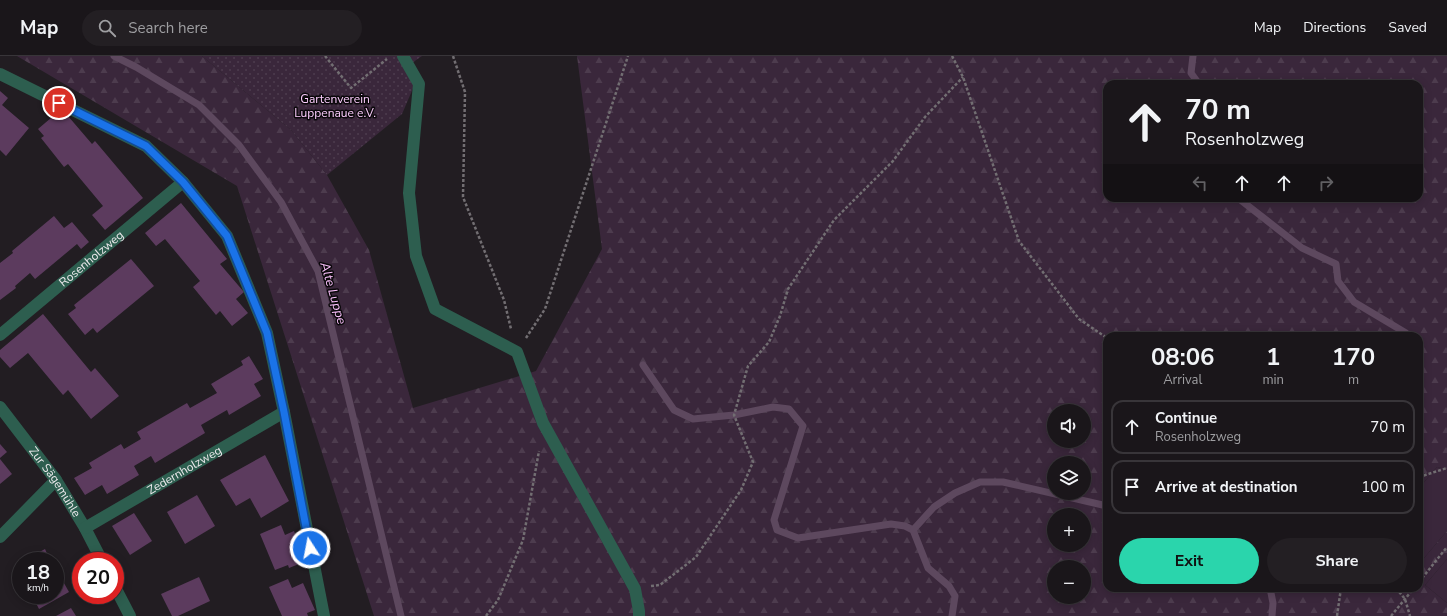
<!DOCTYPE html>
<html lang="en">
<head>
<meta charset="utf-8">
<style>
  body { margin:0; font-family:"Nunito Sans",sans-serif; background:#231f23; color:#f1f3f6; height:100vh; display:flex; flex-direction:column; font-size:15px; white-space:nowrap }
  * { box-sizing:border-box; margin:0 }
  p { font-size:13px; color:#9f9fa2 }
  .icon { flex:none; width:22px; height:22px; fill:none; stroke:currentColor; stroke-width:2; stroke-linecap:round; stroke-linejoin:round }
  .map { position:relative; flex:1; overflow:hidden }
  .drawer { position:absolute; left:1103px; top:276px; width:320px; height:260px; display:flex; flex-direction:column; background:#1a161a; border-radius:12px; box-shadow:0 2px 10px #0003,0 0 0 1px #383539 }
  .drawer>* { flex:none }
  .banner { position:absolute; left:1103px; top:24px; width:320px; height:122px; border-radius:12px; box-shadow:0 2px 10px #0003,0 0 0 1px #383539; background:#1a161a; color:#f1f3f6; overflow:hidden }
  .buttons { position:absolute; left:1047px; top:348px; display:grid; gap:8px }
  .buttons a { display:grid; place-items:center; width:44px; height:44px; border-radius:50%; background:#1a161a; box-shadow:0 2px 10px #0003,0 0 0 1px #383539; font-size:20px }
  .speed { position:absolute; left:12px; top:496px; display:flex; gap:8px; font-size:20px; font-weight:700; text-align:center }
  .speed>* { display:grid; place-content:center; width:52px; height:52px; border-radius:50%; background:#1a161a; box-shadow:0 2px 10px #0003,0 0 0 1px #383539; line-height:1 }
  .speed small { font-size:10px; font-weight:400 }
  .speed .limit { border:6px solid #d22; background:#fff; color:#111 }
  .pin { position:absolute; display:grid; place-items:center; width:34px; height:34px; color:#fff; margin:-17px; border:2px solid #fff; border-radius:50%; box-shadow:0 1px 4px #0007 }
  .me { position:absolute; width:44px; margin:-22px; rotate:349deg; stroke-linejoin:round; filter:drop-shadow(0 0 3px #0008) }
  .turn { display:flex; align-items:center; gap:14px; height:84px; padding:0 16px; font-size:18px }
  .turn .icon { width:52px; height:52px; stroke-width:2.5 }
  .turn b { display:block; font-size:28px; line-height:34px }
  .lanes { display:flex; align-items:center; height:38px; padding:0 16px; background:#0003; justify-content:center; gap:20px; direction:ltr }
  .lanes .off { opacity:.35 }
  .eta { display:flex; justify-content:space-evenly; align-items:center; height:68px; text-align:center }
  .eta b { font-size:24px; font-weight:700; line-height:28px }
  .primary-button { display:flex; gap:8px; margin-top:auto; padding:8px 16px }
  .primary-button a { flex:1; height:46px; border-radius:24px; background:#2ad5ac; color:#111; font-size:16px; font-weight:700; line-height:46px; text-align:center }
  .primary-button a+a { background:#231f23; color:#f1f3f6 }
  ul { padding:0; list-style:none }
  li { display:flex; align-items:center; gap:12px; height:54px; margin:0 8px 6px; padding:0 8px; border:2px solid #383539; border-radius:12px }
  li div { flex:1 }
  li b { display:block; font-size:15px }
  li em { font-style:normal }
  header { display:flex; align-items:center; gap:24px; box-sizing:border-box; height:56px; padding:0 20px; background:#1a161a; border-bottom:1px solid #383539 }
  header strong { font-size:19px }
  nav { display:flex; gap:22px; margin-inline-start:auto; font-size:14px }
  .search { width:280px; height:36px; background:#231f23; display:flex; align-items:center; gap:10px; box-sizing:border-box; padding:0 14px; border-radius:22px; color:#9f9fa2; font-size:15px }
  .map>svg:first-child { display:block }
</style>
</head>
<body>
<header>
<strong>Map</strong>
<div class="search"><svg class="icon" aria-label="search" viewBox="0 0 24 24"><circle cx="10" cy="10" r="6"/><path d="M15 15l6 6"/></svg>Search here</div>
<nav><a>Map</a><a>Directions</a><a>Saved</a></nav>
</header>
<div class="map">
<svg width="1447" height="560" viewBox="0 0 1447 560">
  <defs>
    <pattern id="forest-firs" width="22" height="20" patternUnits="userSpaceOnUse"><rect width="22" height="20" fill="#3a273b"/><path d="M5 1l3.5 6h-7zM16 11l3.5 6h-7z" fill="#4d3c4e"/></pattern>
    <pattern id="garden-dots" width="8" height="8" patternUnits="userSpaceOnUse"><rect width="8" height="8" fill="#3a273b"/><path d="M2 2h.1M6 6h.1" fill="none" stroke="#4d3c4e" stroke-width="1.8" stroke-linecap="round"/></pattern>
  </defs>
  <rect width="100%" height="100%" fill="#221d22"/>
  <g fill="#3a273b">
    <polygon points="1437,411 1447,413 1447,475 1419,508 1419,432"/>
    <polygon points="1447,503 1447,547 1425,529"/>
  </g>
  <path fill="url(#forest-firs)" fill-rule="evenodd" d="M 17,0 L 202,0 L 291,74 L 327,119 L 369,194 L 413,352 L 536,315 L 602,193 L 577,0 L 1447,0 L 1447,413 L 1437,411 L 1419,432 L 1419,280 L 1107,280 L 1107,532 L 1419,532 L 1419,508 L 1447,475 L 1447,503 L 1425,529 L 1447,547 L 1447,560 L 374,560 L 237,130 ZM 1107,28 L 1419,28 L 1419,142 L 1107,142 ZM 1054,355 L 1084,355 L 1084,385 L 1054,385 ZM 1054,407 L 1084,407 L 1084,437 L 1054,437 ZM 1054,459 L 1084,459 L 1084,489 L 1054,489 ZM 1054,511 L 1084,511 L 1084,541 L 1054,541 Z"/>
  <polygon fill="url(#garden-dots)" points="202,0 422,0 409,9 414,30 402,58 327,119 291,74"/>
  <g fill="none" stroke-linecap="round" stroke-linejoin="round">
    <g stroke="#5d485e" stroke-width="7">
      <polyline points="114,0 136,11 199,49 239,89 281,146 318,215 401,560"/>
      <polyline points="1193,0 1191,17 1199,28"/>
      <polyline points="1238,142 1302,192 1336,208 1338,225 1354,246 1406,277 1406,280"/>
      <polyline points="643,309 674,354 693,363 734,359 773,351 789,353 803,370 774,464 777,474 798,482 891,468 905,470 913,474 928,512 949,530 955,540 952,560"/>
      <polyline points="1419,322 1420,325 1419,326"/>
      <polyline points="913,474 934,451 955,437 980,426 1003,426 1107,450"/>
      <polyline points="1270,532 1273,547 1272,560"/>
    </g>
  </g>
  <g fill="#5c3b5e">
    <polygon points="0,35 8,42 2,49 29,72 6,100 0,94"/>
    <polygon points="58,56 64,63 68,60 92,88 95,85 143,142 105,174 92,159 103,150 68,108 64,111 41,82 44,80 38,73"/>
    <polygon points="181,147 227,203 220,208 244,236 236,243 248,257 232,270 220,255 216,259 193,231 200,225 165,183 156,190 145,177"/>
    <polygon points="54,160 64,172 72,166 89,186 81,193 77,188 35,223 30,217 15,230 16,232 0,244 0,207 13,197 12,195"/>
    <polygon points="131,203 154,230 97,277 93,272 85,279 68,258 76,252 74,249"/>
    <polygon points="43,258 91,316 95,312 119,340 91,363 68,334 63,339 28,297 10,312 0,301 0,294"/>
    <polygon points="249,300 263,323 254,328 261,340 229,359 227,354 201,369 205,377 155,407 151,400 134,410 139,419 107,438 102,429 85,439 74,422 92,412 89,407 121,388 124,393 141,383 137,376 187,347 190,352 217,337 211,328 243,309 241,305"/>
    <polygon points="0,388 7,396 0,402"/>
    <polygon points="265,399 289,445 261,462 250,442 236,450 220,424"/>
    <polygon points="0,403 12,418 0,428"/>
    <polygon points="197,439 215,470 185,488 167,456"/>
    <polygon points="134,457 152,485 130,499 112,470"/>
    <polygon points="281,469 285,479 294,475 305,502 297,505 299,508 289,512 288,509 275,514 260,478"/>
    <polygon points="45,493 49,502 44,505 28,505 27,503"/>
    <polygon points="55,511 69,536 39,553 32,539 55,539"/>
    <polygon points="199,521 210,545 178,560 172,560 161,538"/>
    <polygon points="288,523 292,532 303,527 315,554 307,557 308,560 282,560 269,531"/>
    <polygon points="71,552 76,560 56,560"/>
  </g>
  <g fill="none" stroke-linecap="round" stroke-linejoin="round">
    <g stroke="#726e72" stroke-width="2.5" stroke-dasharray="3 2" stroke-linecap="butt">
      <polyline points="325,0 351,32 387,3"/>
      <polyline points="453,0 465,36 463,141 504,244 511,273"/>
      <polyline points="952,0 963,21 1019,185 1079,263 1107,282"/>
      <polyline points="526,282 545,253 628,0"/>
      <polyline points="1419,421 1447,412"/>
      <polyline points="1419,526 1447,491"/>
      <polyline points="651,530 660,529 696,501 741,434 753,406 734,359 748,310 769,286 780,260 788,233 834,164 893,105 925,61 963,21"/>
      <polyline points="1396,532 1405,543 1410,560"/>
      <polyline points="486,560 498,544 523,484 539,395"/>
      <polyline points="1337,560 1341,532"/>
      <polyline points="1391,560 1414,532"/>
    </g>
    <g stroke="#2d5e4f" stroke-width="12">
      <polyline points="403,0 419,28 409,137 416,200 435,253 517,296 543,367 635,533 639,555 639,560"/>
      <polyline points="0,18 146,90 183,126 227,180 267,277 284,356 324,560"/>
      <path id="s1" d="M 0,279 L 183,126"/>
      <path id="s2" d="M 0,351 L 56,424 L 85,472 L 102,505"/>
      <path id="s3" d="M 85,472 L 284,356"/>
      <polyline points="0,481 56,424"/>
      <polyline points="115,531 130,560"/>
    </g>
  </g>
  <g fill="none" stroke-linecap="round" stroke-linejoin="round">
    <g stroke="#114b97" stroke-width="10">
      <polyline id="route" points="59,47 146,90 183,126 227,180 267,277 284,356 310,492"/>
    </g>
    <use href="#route" stroke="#1a73e8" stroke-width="7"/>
  </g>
  <g text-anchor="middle" stroke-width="3" stroke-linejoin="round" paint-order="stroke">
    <g font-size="12" fill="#fccdfd" stroke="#0a080a">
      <text x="335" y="47">Gartenverein<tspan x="335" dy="14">Luppenaue e.V.</tspan></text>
    </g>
    <g font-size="12" fill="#edeaed" stroke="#0a080a">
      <text dy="4" stroke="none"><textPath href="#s1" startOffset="119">Rosenholzweg</textPath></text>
      <text dy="4" stroke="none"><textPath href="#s3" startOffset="115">Zedernholzweg</textPath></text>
      <text dy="4" stroke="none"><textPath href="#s2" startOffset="93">Zur Sägemühle</textPath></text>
    </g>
    <g font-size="13" font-style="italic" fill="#f9bffa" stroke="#0a080a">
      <text transform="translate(334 237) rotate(74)" y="5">Alte Luppe</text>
    </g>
  </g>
</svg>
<div class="buttons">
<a><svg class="icon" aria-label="sound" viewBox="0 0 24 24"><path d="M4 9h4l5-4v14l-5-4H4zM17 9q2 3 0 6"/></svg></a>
<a><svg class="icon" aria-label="layers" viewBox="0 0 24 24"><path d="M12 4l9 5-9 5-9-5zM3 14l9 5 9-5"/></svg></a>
<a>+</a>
<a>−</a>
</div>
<div class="speed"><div>18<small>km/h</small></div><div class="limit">20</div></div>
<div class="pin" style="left:59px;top:47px;background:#d93025"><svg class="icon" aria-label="arrive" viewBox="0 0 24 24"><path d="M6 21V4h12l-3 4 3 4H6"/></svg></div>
<svg class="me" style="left:310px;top:492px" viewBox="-20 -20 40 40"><circle r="17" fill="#1a73e8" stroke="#fff" stroke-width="3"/><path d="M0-11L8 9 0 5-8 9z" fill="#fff"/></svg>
<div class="banner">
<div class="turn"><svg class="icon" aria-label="ahead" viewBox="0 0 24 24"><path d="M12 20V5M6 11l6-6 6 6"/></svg><div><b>70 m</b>Rosenholzweg</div></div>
<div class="lanes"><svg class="icon off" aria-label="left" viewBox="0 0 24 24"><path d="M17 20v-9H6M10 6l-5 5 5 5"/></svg><svg class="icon" aria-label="ahead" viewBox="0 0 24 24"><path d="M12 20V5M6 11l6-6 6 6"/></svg><svg class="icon" aria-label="ahead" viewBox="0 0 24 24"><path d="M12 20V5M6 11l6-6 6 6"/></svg><svg class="icon off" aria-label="right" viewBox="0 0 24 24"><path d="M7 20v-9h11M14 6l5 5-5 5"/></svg></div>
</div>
<section class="drawer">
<div class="eta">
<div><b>08:06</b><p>Arrival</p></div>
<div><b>1</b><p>min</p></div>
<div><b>170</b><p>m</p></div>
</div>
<ul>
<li><svg class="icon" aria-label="ahead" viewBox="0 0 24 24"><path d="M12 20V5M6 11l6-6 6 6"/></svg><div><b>Continue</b><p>Rosenholzweg</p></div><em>70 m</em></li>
<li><svg class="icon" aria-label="arrive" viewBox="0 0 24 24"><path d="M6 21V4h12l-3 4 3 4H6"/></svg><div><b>Arrive at destination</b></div><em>100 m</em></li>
</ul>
<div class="primary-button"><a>Exit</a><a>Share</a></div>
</section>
</div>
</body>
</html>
